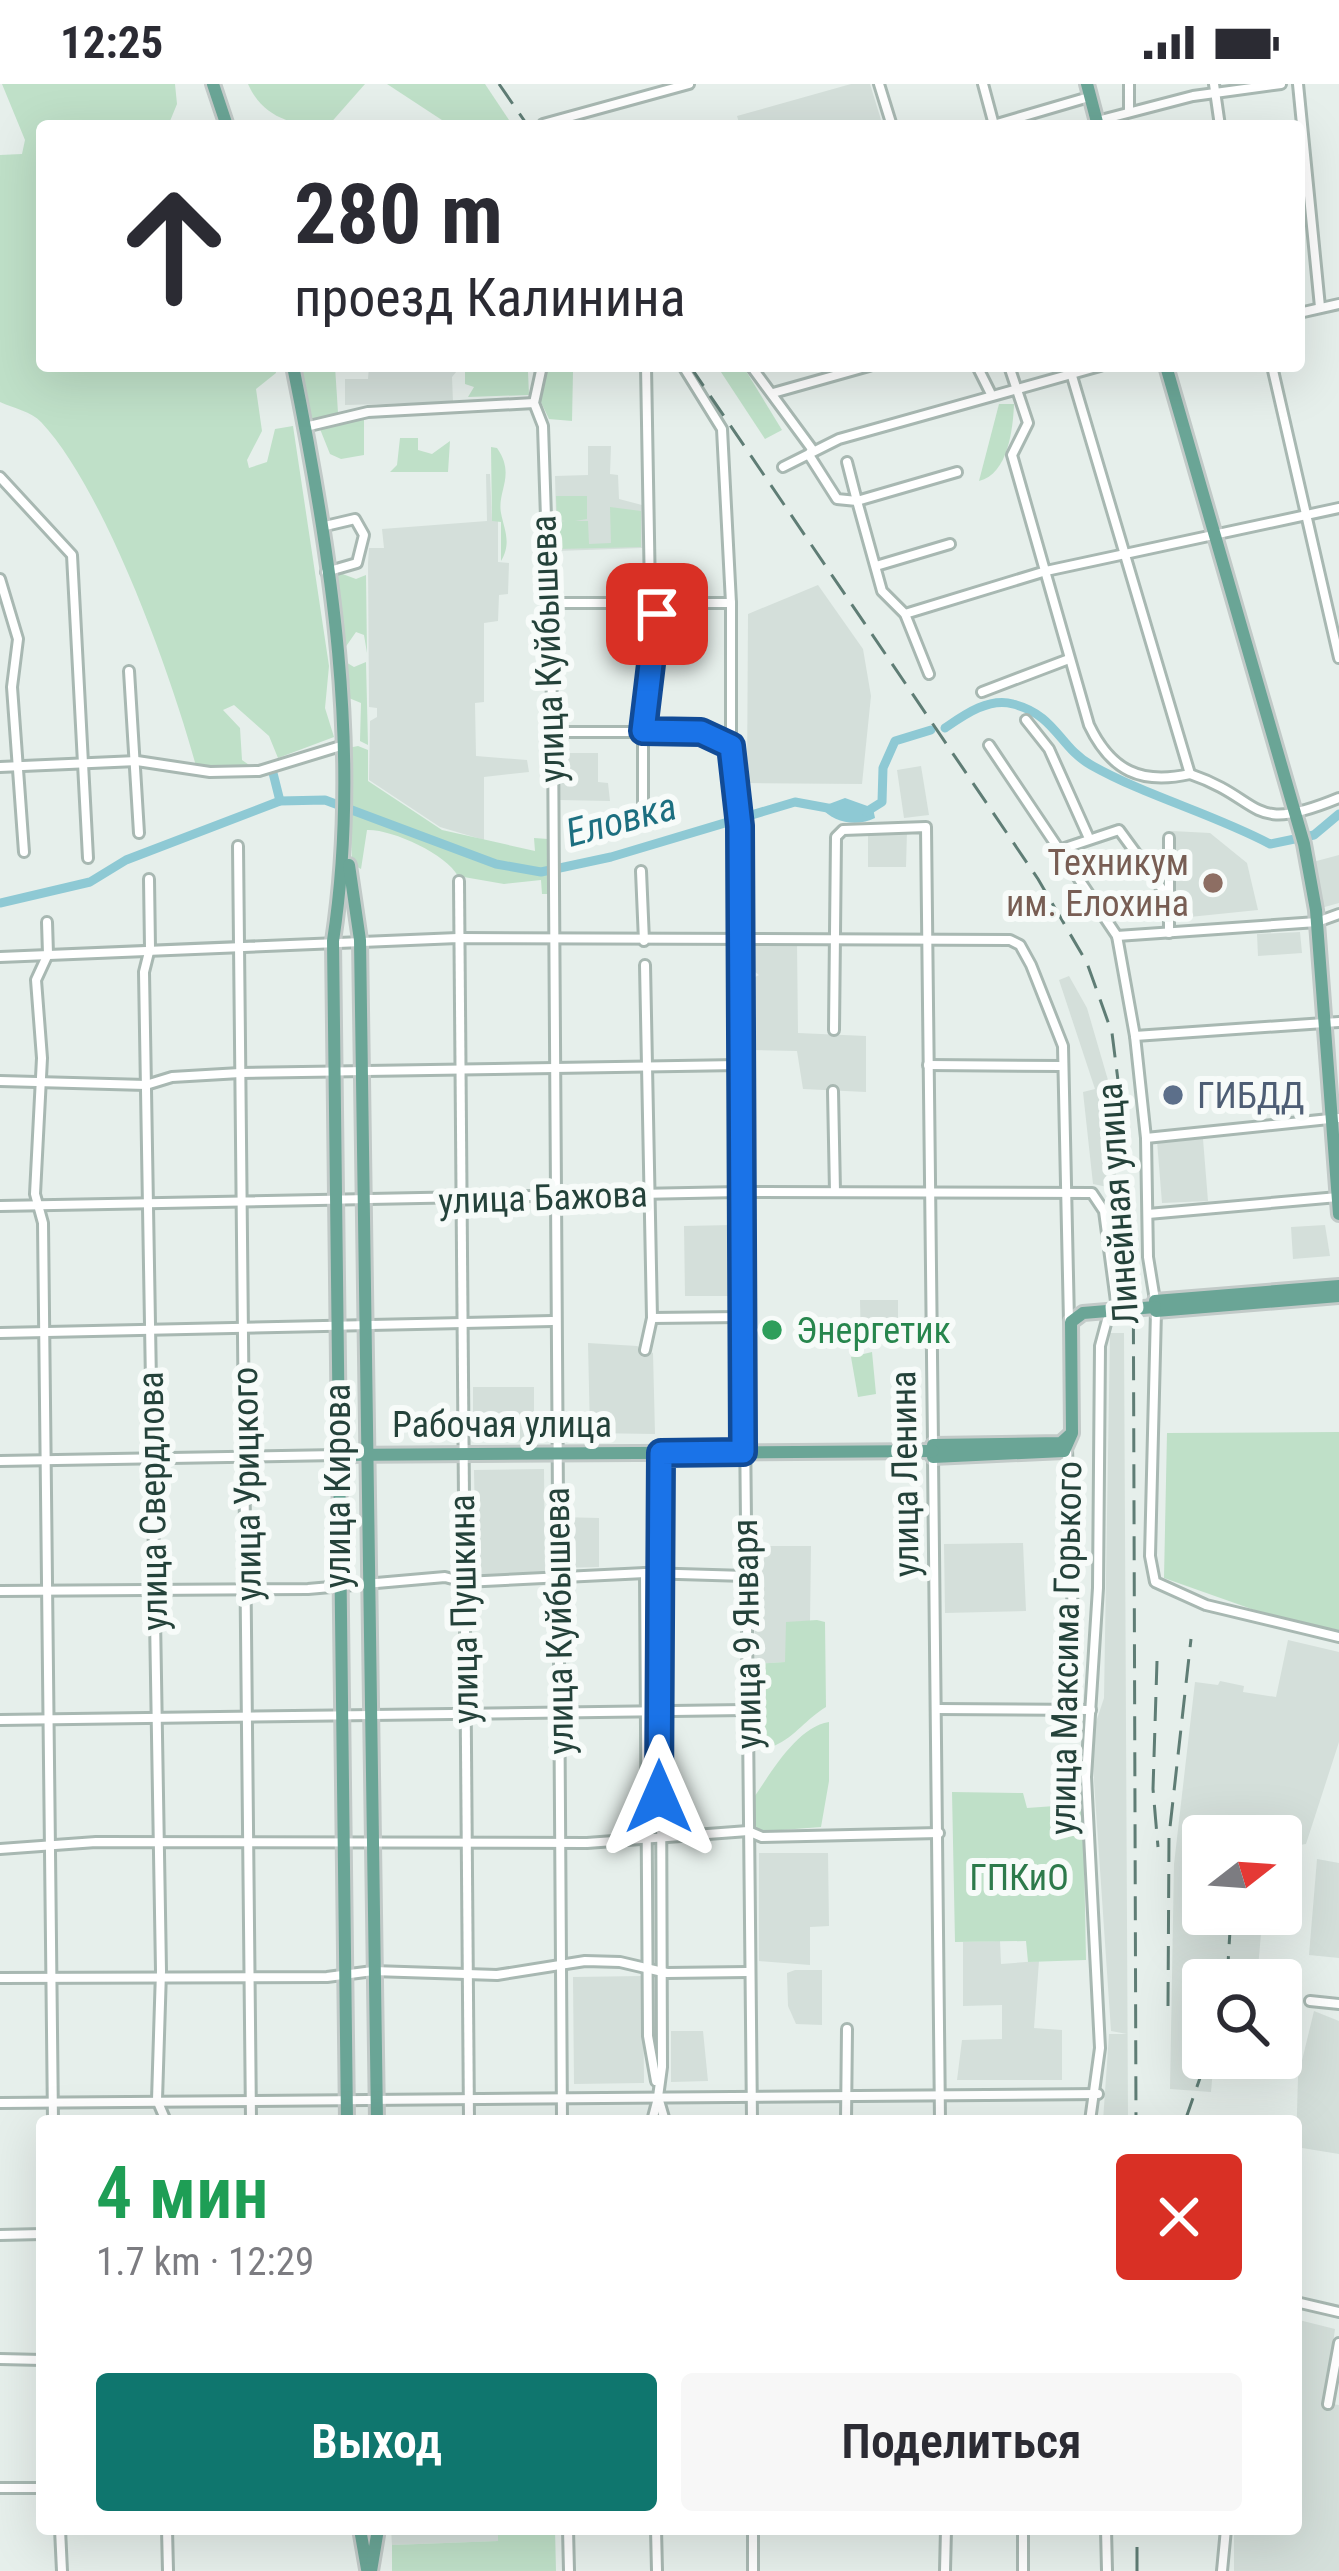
<!DOCTYPE html>
<html lang="ru">
<head>
<meta charset="utf-8">
<style>
  body { margin:0; font-family:"Roboto Condensed",sans-serif; background:#f7f7f7; color:#2b2b33; height:100vh; display:flex; flex-direction:column; font-size:45px; white-space:nowrap }
  * { box-sizing:border-box; margin:0 }
  p { font-size:39px; color:#7c7c81 }
  .icon { flex:none; width:66px; height:66px; fill:none; stroke:currentColor; stroke-width:2; stroke-linecap:round; stroke-linejoin:round }
  .map { position:relative; flex:1; overflow:hidden }
  .drawer { position:absolute; left:36px; top:2031px; width:1266px; height:420px; display:flex; flex-direction:column; background:#fff; border-radius:12px; box-shadow:0 12px 48px #0002 }
  .drawer>* { flex:none }
  .top-card { position:absolute; left:36px; top:36px; width:1269px; height:252px; border-radius:12px; box-shadow:0 12px 48px #0002; background:#fff; color:#2b2b33; overflow:hidden }
  .needle { width:78px; rotate:73deg }
  .buttons { position:absolute; left:1182px; top:1731px; display:grid; gap:24px }
  .buttons a { display:grid; place-items:center; width:120px; height:120px; border-radius:12px; background:#fff; box-shadow:0 12px 48px #0002; font-size:60px }
  .pin { position:absolute; display:grid; place-items:center; width:102px; height:102px; color:#fff; margin:-51px; border-radius:24px; box-shadow:0 6px 18px #0006 }
  .me { position:absolute; width:132px; margin:-66px; rotate:0deg; stroke-linejoin:round; filter:drop-shadow(0 0 9px #0008) }
  .turn { display:flex; align-items:center; gap:42px; height:252px; padding:0 60px; font-size:54px }
  .turn .icon { width:156px; height:156px; stroke-width:2.5 }
  .turn b { display:block; font-size:84px; line-height:102px }
  .round { display:grid; place-items:center; flex:none; width:126px; height:126px; border-radius:12px; background:#f7f7f7 }
  .overview { display:flex; align-items:center; justify-content:space-between; height:204px; padding:0 60px }
  h1 { font-size:72px; font-weight:600; line-height:90px; color:#1e9e55 }
  .action { display:flex; gap:24px; margin-top:auto; padding:24px 60px }
  .action a { flex:1; height:138px; border-radius:12px; background:#0f766e; color:#fff; font-size:48px; font-weight:600; line-height:138px; text-align:center }
  .action a+a { background:#f7f7f7; color:#2b2b33 }
  .status { display:flex; justify-content:space-between; align-items:center; height:84px; padding:0 60px; background:#fff; direction:ltr }
  .status svg { height:33px; fill:currentColor }
  .map>svg:first-child { display:block }
</style>
</head>
<body>
<div class="status"><b>12:25</b><svg viewBox="0 0 49 12"><path d="M0 12V9h3v3zM5 12V6h3v6zM10 12V3h3v9zM15 12V0h3v12zM26 1h20v11H26zM47 4h2v5h-2z"/></svg></div>
<div class="map">
<svg width="1339" height="2487" viewBox="0 0 1339 2487">
  <rect width="100%" height="100%" fill="#e6efeb"/>
  <g fill="#d4dfda" fill-rule="evenodd">
    <polygon points="851,0 870,0 882,39 740,42 737,32"/>
    <polygon points="369,282 461,282 452,293 453,318 345,321 345,295 368,295"/>
    <polygon points="588,362 611,362 610,390 618,391 619,415 642,421 643,464 557,467 555,392 588,391"/>
    <polygon points="486,390 490,390 492,436 498,437 498,478 509,479 508,510 499,511 498,537 484,539 484,618 475,619 476,672 527,676 529,688 484,693 484,756 440,743 369,696 370,637 377,633 377,624 369,623 368,479 369,464 384,464 382,445 487,437"/>
    <polygon points="818,501 863,565 871,612 862,700 747,699 748,530"/>
    <polygon points="560,669 598,669 598,698 608,699 610,717 560,716"/>
    <polygon points="921,682 929,731 904,734 897,686"/>
    <polygon points="868,747 907,747 906,783 868,783"/>
    <polygon points="1172,747 1210,749 1247,779 1258,826 1170,835"/>
    <polygon points="1339,771 1339,819 1321,824 1309,779"/>
    <polygon points="1300,848 1302,869 1258,872 1257,850"/>
    <polygon points="797,859 798,949 866,952 866,1008 803,1005 797,967 752,966 751,895 759,891 751,885 751,860"/>
    <polygon points="1069,892 1087,924 1110,1003 1117,1105 1093,1100 1083,1008 1095,1005 1059,896"/>
    <polygon points="1203,1055 1208,1117 1162,1119 1157,1057"/>
    <polygon points="732,1141 733,1212 685,1212 684,1142"/>
    <polygon points="1325,1141 1330,1172 1293,1175 1291,1143"/>
    <polygon points="860,1216 898,1216 898,1261 861,1261"/>
    <polygon points="1110,1249 1124,1249 1128,2037 1103,2037 1109,1950 1127,1950 1111,1947 1091,1653 1104,1614"/>
    <polygon points="588,1259 637,1262 653,1269 655,1350 590,1349"/>
    <polygon points="473,1303 534,1303 534,1357 473,1358"/>
    <polygon points="544,1385 545,1490 476,1492 474,1386"/>
    <polygon points="558,1433 599,1434 599,1483 559,1484"/>
    <polygon points="1023,1459 1026,1527 945,1529 944,1460"/>
    <polygon points="757,1462 811,1462 810,1537 786,1539 786,1578 754,1580"/>
    <path d="M 1288,1556 L 1339,1568 L 1339,1658 L 1306,1760 L 1300,1761 L 1294,1837 L 1262,1838 L 1257,1896 L 1203,1896 L 1203,1974 L 1214,1974 L 1211,2008 L 1170,2005 L 1174,1780 L 1195,1598 L 1218,1601 L 1220,1597 L 1244,1602 L 1243,1608 L 1276,1613 ZM 1281,1752 L 1281,1830 L 1203,1830 L 1203,1752 Z"/>
    <polygon points="759,1769 828,1769 829,1842 810,1843 810,1881 759,1877"/>
    <polygon points="1317,1775 1339,1779 1339,1874 1309,1871"/>
    <polygon points="1000,1857 1001,1880 1039,1877 1034,1944 1062,1946 1062,1996 957,1996 962,1956 1002,1955 1002,1921 963,1922 963,1858"/>
    <polygon points="795,1886 822,1886 822,1941 796,1940 788,1922 787,1889"/>
    <polygon points="643,1892 644,1999 574,2000 573,1893"/>
    <polygon points="1314,1927 1339,1937 1339,2070 1296,2063 1298,1993"/>
    <polygon points="671,1947 703,1947 708,1997 671,1998"/>
    <polygon points="1299,2236 1335,2245 1325,2319 1339,2321 1339,2487 1234,2487 1234,2445 1296,2445"/>
    <polygon points="391,2445 498,2445 499,2457 392,2461"/>
  </g>
  <g fill="#bfe0c8">
    <path d="M 2,0 L 175,0 L 177,20 L 168,42 L 42,42 L 42,282 L 275,282 L 276,289 L 256,305 L 262,347 L 247,376 L 249,384 L 267,378 L 275,345 L 293,342 L 329,582 L 325,624 L 334,653 L 278,674 L 269,652 L 234,621 L 223,626 L 240,644 L 242,676 L 252,683 L 196,682 C 171,590 105,406 41,338 C 32,328 13,324 0,318 L 0,71 L 22,70 L 25,56 Z"/>
    <path d="M 248,0 L 365,0 L 328,42 C 293,42 263,34 248,0 Z"/>
    <polygon points="387,0 485,0 513,42 451,42"/>
    <polygon points="297,282 335,282 338,329 307,337"/>
    <polygon points="717,282 743,282 782,346 765,355"/>
    <polygon points="522,287 528,288 529,311 468,313 474,303 465,300 465,288"/>
    <polygon points="573,287 572,337 549,335 539,314 544,288"/>
    <path d="M 999,320 L 1014,320 C 1013,345 1008,390 979,397 Z"/>
    <polygon points="364,333 364,371 341,375 330,370 320,345"/>
    <polygon points="400,354 418,354 418,366 432,370 450,357 448,388 390,388 397,381"/>
    <path d="M 491,363 L 497,364 C 516,391 497,407 501,429 C 504,445 512,459 501,477 L 501,438 L 492,437 Z"/>
    <polygon points="556,412 587,412 587,435 575,437 588,437 589,460 611,459 610,423 641,427 641,463 558,465 557,438 565,437 557,436"/>
    <polygon points="340,489 356,495 366,491 367,569 364,551 356,548 340,571 332,492"/>
    <polygon points="344,577 354,583 366,578 368,661 360,657 361,619 344,612"/>
    <path d="M 358,662 L 368,666 L 368,697 L 442,746 L 535,767 L 534,754 L 548,755 L 548,810 L 542,810 L 541,796 L 504,800 L 458,792 C 446,770 392,745 367,746 L 361,785 L 352,780 L 348,664 Z"/>
    <polygon points="872,1268 876,1310 858,1313 851,1273"/>
    <polygon points="1339,1348 1339,1546 1274,1533 1164,1494 1167,1349"/>
    <path d="M 817,1536 L 825,1538 L 826,1623 C 806,1635 796,1652 774,1662 L 758,1651 L 754,1580 L 785,1578 L 786,1538 Z"/>
    <path d="M 829,1638 L 829,1697 L 821,1743 L 757,1748 L 752,1716 C 770,1691 796,1643 829,1638 Z"/>
    <polygon points="952,1708 1023,1709 1027,1724 1083,1720 1086,1876 1028,1878 1026,1857 955,1858"/>
    <polygon points="498,2445 555,2445 556,2487 392,2487 392,2461 498,2457"/>
  </g>
  <path fill="#8ec9d4" d="M 845,714 L 873,724 L 875,734 C 858,743 832,739 821,723 Z"/>
  <g fill="none" stroke-linecap="round" stroke-linejoin="round">
    <g stroke="#8ec9d4" stroke-width="9">
      <path d="M 945,644 C 964,631 989,613 1013,620 C 1056,631 1059,663 1091,681 C 1146,712 1211,729 1270,760 L 1314,751 L 1339,730"/>
      <polyline points="273,689 280,717"/>
      <polyline points="866,728 882,718 883,684 895,657 931,646"/>
      <polyline points="0,819 90,798 126,776 280,717 325,716 496,780 541,788 611,773 795,718 833,725"/>
    </g>
    <g stroke="#a8b8b2" stroke-width="14">
      <g id="minor">
        <polyline points="879,0 892,42"/>
        <polyline points="983,0 994,41"/>
        <polyline points="1129,0 1129,27"/>
        <polyline points="1214,0 1220,42"/>
        <polyline points="1298,0 1320,223"/>
        <polyline points="1097,37 1193,12 1281,0"/>
        <polyline points="543,40 689,0"/>
        <polyline points="990,42 1089,13"/>
        <polyline points="1299,229 1339,220"/>
        <polyline points="542,282 534,319 543,342 553,648 562,2037"/>
        <polyline points="683,282 722,345 731,519 731,662 739,741 752,2037"/>
        <polyline points="751,282 812,365 809,371 837,415 857,417 882,507 905,530 929,590"/>
        <polyline points="977,282 990,308"/>
        <path d="M 1009,282 L 1028,339 L 1012,371 L 1089,641 C 1111,687 1141,701 1190,690"/>
        <polyline points="1069,282 1190,690"/>
        <polyline points="1272,282 1339,574"/>
        <polyline points="773,309 869,282"/>
        <polyline points="305,343 368,328 534,319"/>
        <polyline points="847,378 857,417 957,388"/>
        <polyline points="783,383 839,355 1100,282"/>
        <polyline points="0,393 72,471 88,774"/>
        <polyline points="321,443 355,435 364,451 357,479 326,488"/>
        <polyline points="876,482 950,460"/>
        <polyline points="0,495 18,555 12,603 24,768"/>
        <polyline points="548,519 731,519"/>
        <polyline points="905,530 1046,487 1339,424"/>
        <polyline points="129,587 139,749"/>
        <polyline points="982,608 1069,575"/>
        <polyline points="1026,636 1049,665 1088,752"/>
        <polyline points="553,648 701,648 731,662"/>
        <polyline points="989,661 1117,852 1135,952 1146,1054 1148,1173 1155,1216"/>
        <polyline points="0,683 137,677 210,688 259,687 344,661"/>
        <path d="M 1190,690 C 1266,716 1247,752 1339,714"/>
        <polyline points="643,739 643,648 657,529 650,510 646,282"/>
        <polyline points="1169,754 1169,849"/>
        <polyline points="238,762 251,2037"/>
        <polyline points="1062,765 1119,746 1165,809"/>
        <polyline points="641,787 644,857"/>
        <polyline points="149,795 150,864 144,888 161,1887 157,2016 166,2037"/>
        <polyline points="459,797 469,2037"/>
        <polyline points="47,838 48,870 36,896 42,974 35,1110 43,1139 53,2037"/>
        <polyline points="1117,852 1317,838 1339,830"/>
        <polyline points="0,873 458,854 1010,856 1020,861 1031,881 1063,962 1069,1238"/>
        <polyline points="834,946 836,753 843,746 926,743 933,1360"/>
        <polyline points="1135,952 1339,938"/>
        <polyline points="928,981 1062,982"/>
        <polyline points="0,997 146,1001 172,993 240,989 739,981"/>
        <polyline points="833,1007 835,1108"/>
        <polyline points="1146,1054 1339,1034"/>
        <polyline points="0,1122 740,1108 1092,1109 1104,1127 1117,1225 1107,1236 1100,1262 1098,1504 1086,1693 1100,1964 1090,2037"/>
        <polyline points="1148,1130 1338,1113"/>
        <polyline points="1156,1227 1150,1472 1155,1498 1206,1521 1339,1553"/>
        <polyline points="652,1234 741,1233"/>
        <polyline points="0,1249 552,1237"/>
        <polyline points="645,1266 652,1234 645,881"/>
        <polyline points="1067,1365 1074,1562 1070,1623"/>
        <polyline points="660,1369 662,1983 658,2013 665,2037"/>
        <polyline points="933,1374 940,2037"/>
        <polyline points="0,1377 338,1371"/>
        <polyline points="645,1489 648,1952 656,1997"/>
        <polyline points="0,1507 308,1505 445,1493 464,1498 645,1489 746,1492"/>
        <polyline points="937,1625 1091,1626"/>
        <polyline points="0,1636 745,1626"/>
        <polyline points="0,1765 96,1758 587,1759 748,1747 762,1753 939,1749"/>
        <polyline points="0,1894 327,1893 373,1887 497,1891 585,1877 620,1878 667,1889 748,1888"/>
        <polyline points="1310,1917 1339,1920"/>
        <polyline points="0,2019 1098,2010"/>
        <polyline points="652,2037 658,2014"/>
        <polyline points="846,2037 847,1945"/>
        <polyline points="0,2151 42,2150"/>
        <polyline points="1296,2218 1339,2228"/>
        <polyline points="0,2275 42,2276"/>
        <polyline points="1328,2320 1339,2259"/>
        <polyline points="0,2404 42,2404"/>
        <polyline points="60,2445 62,2487"/>
        <polyline points="167,2445 168,2487"/>
        <polyline points="568,2445 569,2487"/>
        <polyline points="656,2445 657,2487"/>
        <polyline points="1023,2445 1023,2487"/>
        <polyline points="1106,2445 1107,2487"/>
        <polyline points="753,2487 753,2445"/>
        <polyline points="945,2487 946,2445"/>
        <polyline points="1222,2487 1226,2445"/>
      </g>
    </g>
    <g stroke="#c2cac8" stroke-width="18">
      <g id="major">
        <polyline points="213,0 227,42"/>
        <polyline points="1087,0 1098,42"/>
        <path d="M 293,282 C 331,469 362,667 333,857 L 347,2037"/>
        <polyline points="1166,282 1304,760 1316,826 1339,1130"/>
        <polyline points="349,781 360,856 377,2037"/>
        <polyline points="1339,1202 1155,1217 1156,1227 1339,1212"/>
        <polyline points="1072,1349 1061,1359 933,1361 933,1373 1064,1367 1072,1349 1071,1238 1083,1229 1155,1223"/>
        <polyline points="338,1371 933,1367"/>
        <polyline points="360,2445 367,2485"/>
        <polyline points="371,2487 378,2445"/>
      </g>
    </g>
    <use href="#minor" stroke="#fff" stroke-width="8"/>
    <use href="#major" stroke="#6aa596" stroke-width="12"/>
    <g stroke="#5f7d75" stroke-width="3" stroke-dasharray="24 12" stroke-linecap="butt">
      <polyline points="499,0 528,42"/>
      <polyline points="690,282 1038,795 1087,879 1112,949 1133,1115 1136,2037"/>
      <polyline points="1157,1577 1153,1705 1158,1763"/>
      <polyline points="1227,1896 1231,1830"/>
      <polyline points="1168,1922 1169,1752 1191,1555"/>
      <polyline points="1185,2037 1207,1974"/>
      <polyline points="1137,2487 1137,2445"/>
    </g>
  </g>
  <g fill="none" stroke-linecap="round" stroke-linejoin="round">
    <g stroke="#114b97" stroke-width="30">
      <polyline id="route" points="657,530 643,647 701,648 731,662 740,742 743,1361 743,1368 661,1369 659,1713"/>
    </g>
    <use href="#route" stroke="#1a73e8" stroke-width="21"/>
  </g>
  <circle fill="#8d6e63" stroke="#f7fbf9" stroke-width="4.5" cx="1213" cy="799" r="12"/>
  <circle fill="#5c6f8a" stroke="#f7fbf9" stroke-width="4.5" cx="1173" cy="1011" r="12"/>
  <circle fill="#2e9e5b" stroke="#f7fbf9" stroke-width="4.5" cx="772" cy="1246" r="12"/>
  <g text-anchor="middle" stroke-width="12" stroke-linejoin="round" paint-order="stroke">
    <g font-size="36" fill="#24423a" stroke="#f7fbf9">
      <text transform="translate(547 565) rotate(-92)" y="13">улица Куйбышева</text>
      <text transform="translate(543 1113) rotate(-2)" y="13">улица Бажова</text>
      <text transform="translate(1117 1120) rotate(-94)" y="13">Линейная улица</text>
      <text x="502" y="1353">Рабочая улица</text>
      <text transform="translate(904 1390) rotate(-91)" y="13">улица Ленина</text>
      <text transform="translate(246 1400) rotate(-91)" y="13">улица Урицкого</text>
      <text transform="translate(337 1402) rotate(-90)" y="13">улица Кирова</text>
      <text transform="translate(152 1417) rotate(-91)" y="13">улица Свердлова</text>
      <text transform="translate(463 1525) rotate(-91)" y="13">улица Пушкина</text>
      <text transform="translate(558 1537) rotate(-91)" y="13">улица Куйбышева</text>
      <text transform="translate(746 1550) rotate(-91)" y="13">улица 9 Января</text>
      <text transform="translate(1065 1564) rotate(-89)" y="13">улица Максима Горького</text>
    </g>
    <g font-size="36" fill="#785e54" stroke="#f7fbf9" text-anchor="end">
      <text x="1189" y="791">Техникум<tspan x="1189" dy="41">им. Елохина</tspan></text>
    </g>
    <g font-size="36" fill="#4e5e75" stroke="#f7fbf9" text-anchor="start">
      <text x="1197" y="1024">ГИБДД</text>
    </g>
    <g font-size="36" fill="#27864d" stroke="#f7fbf9" text-anchor="start">
      <text x="796" y="1259">Энергетик</text>
    </g>
    <g font-size="36" fill="#2d7a4b" stroke="#f7fbf9">
      <text x="1019" y="1806">ГПКиО</text>
    </g>
    <g font-size="39" font-style="italic" fill="#1c6f80" stroke="#f7fbf9">
      <text transform="translate(621 735) rotate(-15)" y="14">Еловка</text>
    </g>
  </g>
</svg>
<div class="buttons">
<a><svg class="needle" viewBox="-14 -14 28 28"><path d="M0-13l5 13h-10z" fill="#e53935"/><path d="M0 13l5-13h-10z" fill="#7c7c81"/></svg></a>
<a><svg class="icon" aria-label="search" viewBox="0 0 24 24"><circle cx="10" cy="10" r="6"/><path d="M15 15l6 6"/></svg></a>
</div>
<div class="pin" style="left:657px;top:530px;background:#d93025"><svg class="icon" aria-label="arrive" viewBox="0 0 24 24"><path d="M6 21V4h12l-3 4 3 4H6"/></svg></div>
<svg class="me" style="left:659px;top:1713px" viewBox="-20 -20 40 40"><path d="M0-17L14 15 0 8-14 15z" fill="#1a73e8" stroke="#fff" stroke-width="4"/></svg>
<div class="top-card">
<div class="turn"><svg class="icon" aria-label="ahead" viewBox="0 0 24 24"><path d="M12 20V5M6 11l6-6 6 6"/></svg><div><b>280 m</b>проезд Калинина</div></div>
</div>
<section class="drawer">
<div class="overview"><div><h1>4 мин</h1><p>1.7 km · 12:29</p></div><a class="round" style="background:#d93025;color:#fff"><svg class="icon" aria-label="close" viewBox="0 0 24 24"><path d="M6 6l12 12M18 6L6 18"/></svg></a></div>
<div class="action"><a>Выход</a><a>Поделиться</a></div>
</section>
</div>
</body>
</html>
